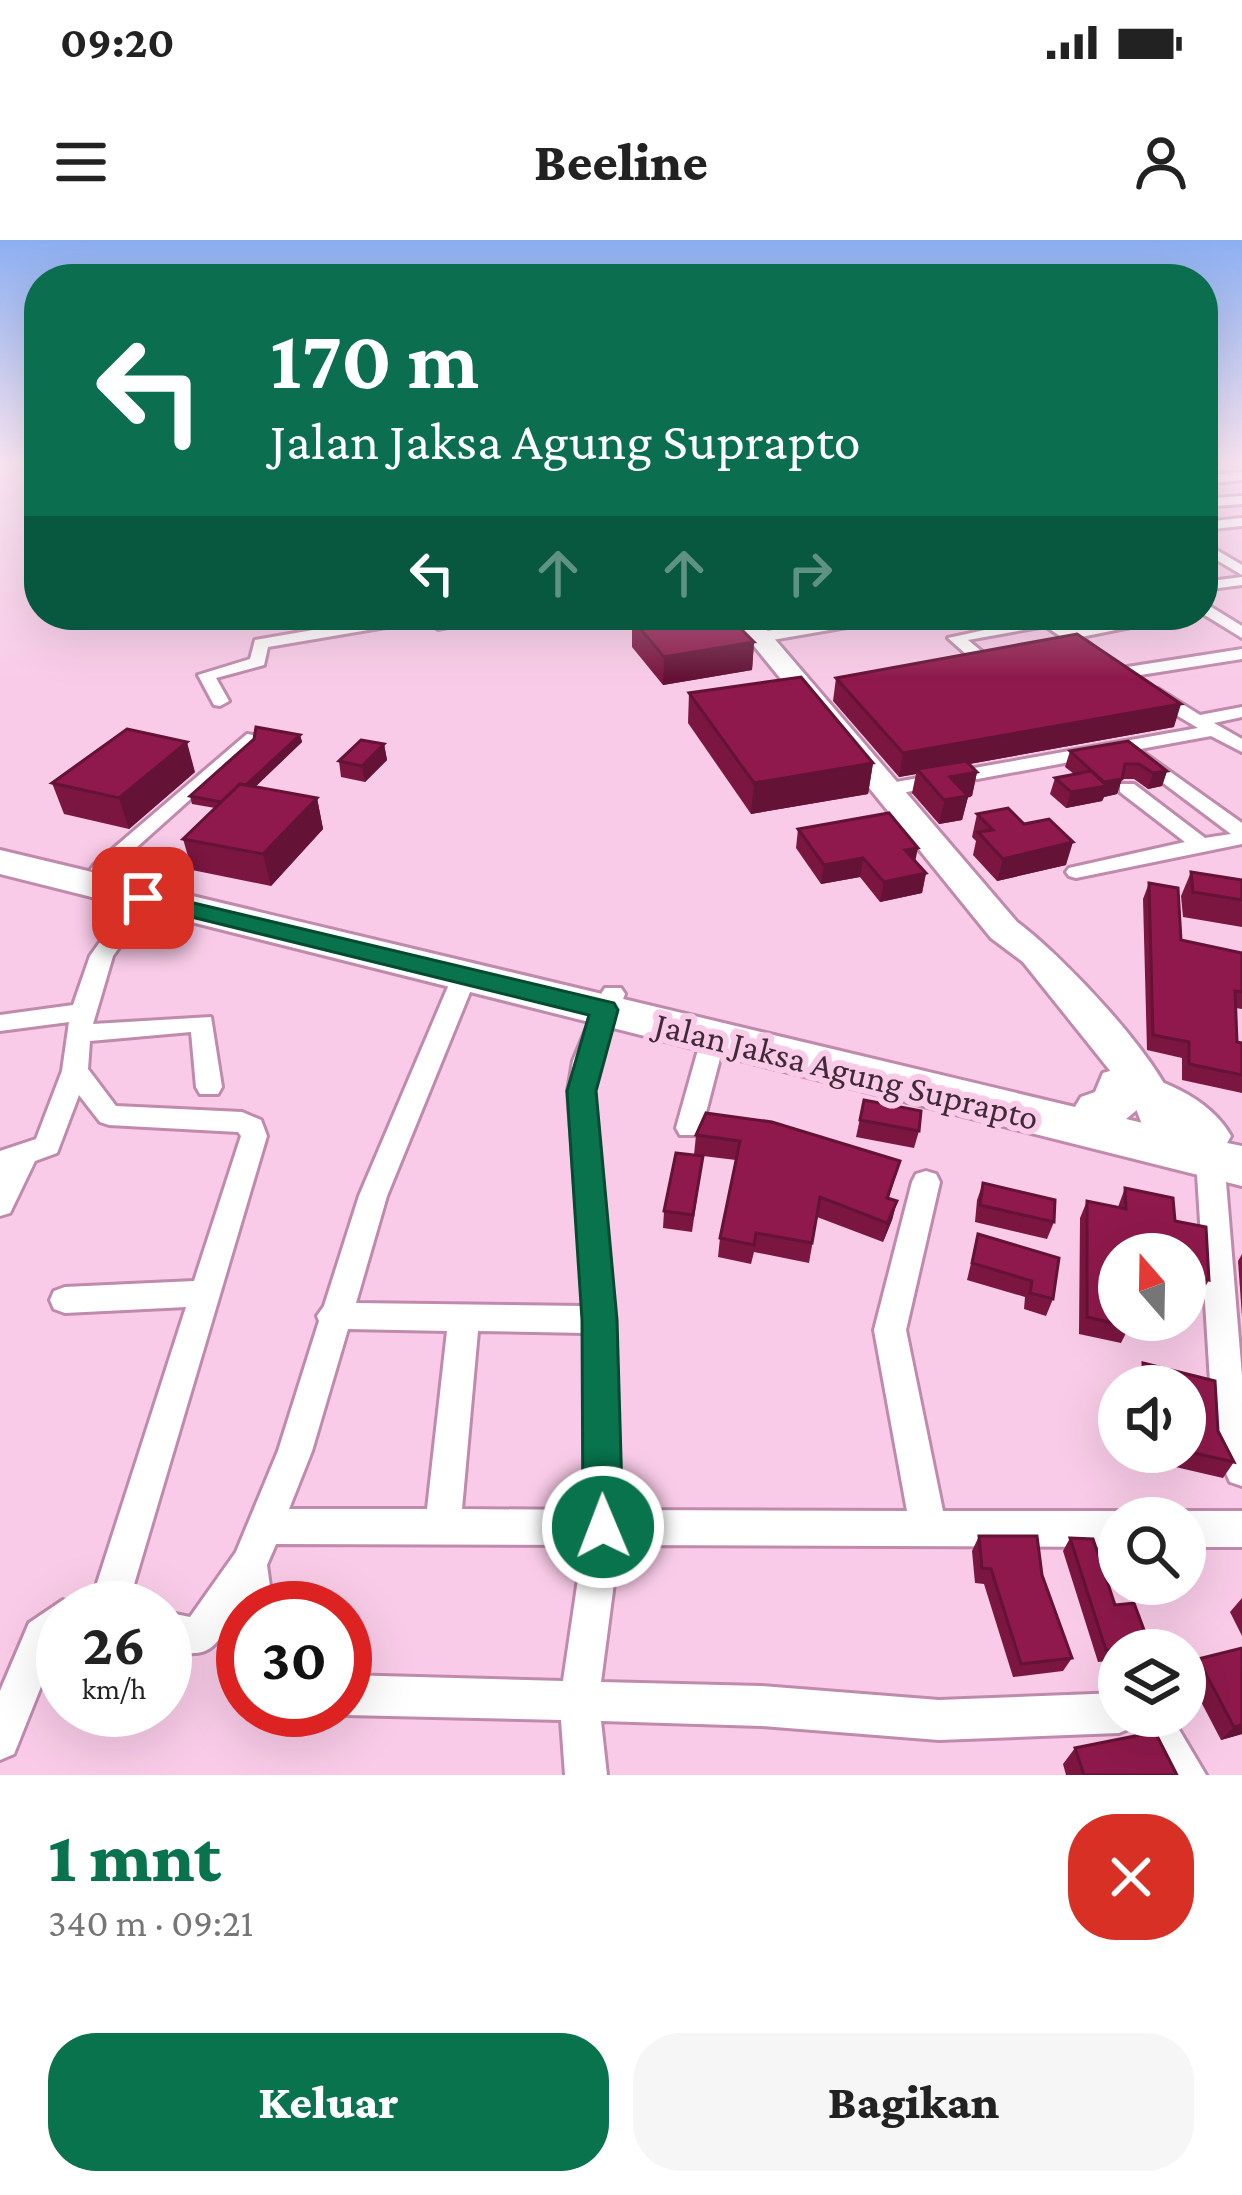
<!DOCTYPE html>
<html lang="id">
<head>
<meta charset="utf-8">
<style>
  body { margin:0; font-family:"Crimson Pro",serif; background:#f6f6f6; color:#222; height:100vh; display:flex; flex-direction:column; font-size:45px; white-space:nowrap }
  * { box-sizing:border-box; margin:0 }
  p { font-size:39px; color:#767676 }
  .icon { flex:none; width:66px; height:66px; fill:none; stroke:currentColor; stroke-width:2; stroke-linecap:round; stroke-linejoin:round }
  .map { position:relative; height:1535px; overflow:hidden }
  .sheet { display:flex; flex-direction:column; background:#fff; flex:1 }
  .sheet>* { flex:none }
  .top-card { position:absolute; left:24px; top:24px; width:1194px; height:366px; border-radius:48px; box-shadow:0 12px 48px #0002; background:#0b6e4f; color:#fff; overflow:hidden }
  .needle { width:78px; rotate:340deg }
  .controls { position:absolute; left:1098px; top:993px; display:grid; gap:24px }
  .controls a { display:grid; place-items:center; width:108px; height:108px; border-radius:50%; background:#fff; box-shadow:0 12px 48px #0002; font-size:60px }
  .speed { position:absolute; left:36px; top:1341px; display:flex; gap:24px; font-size:60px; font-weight:700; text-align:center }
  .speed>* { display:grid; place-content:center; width:156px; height:156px; border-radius:50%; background:#fff; box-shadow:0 12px 48px #0002; line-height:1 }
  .speed small { font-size:30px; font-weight:400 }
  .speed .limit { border:18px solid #d22; background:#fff; color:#111 }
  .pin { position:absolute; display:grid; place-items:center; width:102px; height:102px; color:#fff; margin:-51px; border-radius:24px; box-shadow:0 6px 18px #0006 }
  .me { position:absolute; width:132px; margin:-66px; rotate:359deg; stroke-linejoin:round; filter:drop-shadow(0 0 9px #0008) }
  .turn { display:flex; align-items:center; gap:42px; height:252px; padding:0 48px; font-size:54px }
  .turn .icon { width:156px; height:156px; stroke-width:2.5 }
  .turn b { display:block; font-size:84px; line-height:102px }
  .lanes { display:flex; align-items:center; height:114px; padding:0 48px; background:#0003; justify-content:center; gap:60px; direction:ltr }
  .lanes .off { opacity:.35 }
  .round { display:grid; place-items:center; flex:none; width:126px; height:126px; border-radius:48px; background:#f6f6f6 }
  .headline { display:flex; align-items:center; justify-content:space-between; height:204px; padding:0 48px }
  h1 { font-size:72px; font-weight:800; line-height:90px; color:#08734c }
  .cta { display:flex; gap:24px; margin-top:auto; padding:24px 48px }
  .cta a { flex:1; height:138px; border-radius:48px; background:#08734c; color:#fff; font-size:48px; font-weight:800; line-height:138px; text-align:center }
  .cta a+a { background:#f6f6f6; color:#222 }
  .status { display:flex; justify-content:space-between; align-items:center; height:84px; padding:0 60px; background:#fff; direction:ltr }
  .status svg { height:33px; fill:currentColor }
  header { display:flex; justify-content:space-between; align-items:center; height:156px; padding:0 48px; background:#fff; font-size:54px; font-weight:800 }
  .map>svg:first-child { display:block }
</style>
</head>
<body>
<div class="status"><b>09:20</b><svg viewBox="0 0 49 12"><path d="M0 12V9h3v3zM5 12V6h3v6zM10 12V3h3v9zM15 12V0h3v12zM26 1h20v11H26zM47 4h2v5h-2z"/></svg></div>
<header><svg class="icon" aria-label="menu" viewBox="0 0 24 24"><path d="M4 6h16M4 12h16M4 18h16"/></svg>Beeline<svg class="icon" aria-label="person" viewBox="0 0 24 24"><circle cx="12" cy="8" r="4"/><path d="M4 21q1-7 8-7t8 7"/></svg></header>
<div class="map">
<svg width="1242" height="1535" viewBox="0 0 1242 1535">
  <rect width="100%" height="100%" fill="#f9cbe8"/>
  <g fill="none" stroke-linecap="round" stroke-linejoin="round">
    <g stroke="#bf8aac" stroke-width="6">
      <g id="street">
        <polygon points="1242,232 1242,240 1203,244 1203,236"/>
        <polygon points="1242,256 1242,264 1203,267 1203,259"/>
        <polygon points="1242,278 1242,286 1203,290 1203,282"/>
        <polygon points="1203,302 1242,325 1242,335 1203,312"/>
        <polygon points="1242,337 1242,345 1203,350 1203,342"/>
        <polygon points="1203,362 1242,386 1242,398 1203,374"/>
        <polygon points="400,375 439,375 442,379 506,375 438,389 427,380 268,407 264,425 216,438 229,461 220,466 214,465 198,435 250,419 255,400"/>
        <polygon points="1032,375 1050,375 1071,390 1157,375 1165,380 1081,397 1101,413 1093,418 1045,386 968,400 986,415 1007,415 1009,418 1001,423 976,423 948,398 1035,379"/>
        <polygon points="842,379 847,381 847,387 760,402 752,397 760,392"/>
        <polygon points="1242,409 1242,419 1121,438 1113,433 1121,428"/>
        <polygon points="1146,449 1158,449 1200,475 1242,467 1242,477 1214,483 1242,499 1242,512 1211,496 885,556 875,550 885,544 1198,488 1146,457"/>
        <polygon points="247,494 253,495 253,503 108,633 94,633 91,629 94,625"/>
        <polygon points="1141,511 1242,583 1242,604 1076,638 1069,636 1066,632 1069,628 1185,602 1120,552 1120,544 1134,544 1205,598 1231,594 1134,521 1134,513"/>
        <polygon points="143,652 154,658 113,716 93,784 211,777 222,847 218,854 200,854 196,847 191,792 90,801 88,829 116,866 242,872 261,880 267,896 127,1368 89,1368 186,1067 65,1073 54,1069 50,1060 54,1051 65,1047 194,1041 241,896 238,892 109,885 100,882 79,855 57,913 35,921 10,973 0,976 0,911 36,899 62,831 69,782 0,791 0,775 73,765 90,716 135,653"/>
        <path d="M 465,727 L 477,735 L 387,956 L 356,1063 L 584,1066 L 568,851 L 573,821 L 601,754 L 605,748 L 621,748 L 625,754 L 599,821 L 594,851 L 615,1080 L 620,1270 L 907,1271 L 874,1090 L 912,942 L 916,934 L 926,931 L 936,934 L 940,942 L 906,1090 L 943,1271 L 1119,1271 L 1132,1278 L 1119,1278 L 1119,1307 L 619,1305 L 601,1442 L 761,1446 L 939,1460 L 1119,1453 L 1119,1476 L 1171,1476 L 1206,1535 L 1162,1535 L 1133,1487 L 1119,1493 L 939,1500 L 761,1486 L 601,1481 L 607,1535 L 565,1535 L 561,1480 L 345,1475 L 334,1470 L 345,1470 L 345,1435 L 563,1441 L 583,1305 L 276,1304 L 267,1325 L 273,1368 L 243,1368 L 243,1382 L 237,1373 C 212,1410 212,1419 165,1410 L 165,1372 L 190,1377 L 236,1312 L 278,1211 L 319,1081 L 317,1076 L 324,1066 L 359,956 L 453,735 ZM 348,1089 L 447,1091 L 427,1269 L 289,1269 L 312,1211 ZM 478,1091 L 585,1093 L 585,1270 L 462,1269 Z"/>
        <polygon points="713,790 725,799 702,888 698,895 680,895 676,888 701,799"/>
        <polygon points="1210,908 1220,911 1224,918 1242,1136 1242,1246 1230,1242 1214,1206 1196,918 1200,911"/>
        <polygon points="1185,1271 1242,1271 1242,1307 1185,1307 1185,1278 1172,1278"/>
        <polygon points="63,1360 77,1368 63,1368 63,1403 56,1409 14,1514 0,1520 0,1451 29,1383"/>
      </g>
    </g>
    <g stroke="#bf8aac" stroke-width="6">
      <path id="primary" d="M 729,375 L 754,375 L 1017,682 C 1063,716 1164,822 1179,876 L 1173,887 L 1158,892 L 1143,887 L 1132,858 L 1023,722 L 991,698 Z"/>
    </g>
    <g stroke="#bf8aac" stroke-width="6">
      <path id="highway" d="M 0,610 L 1075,867 L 1081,857 L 1095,852 L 1103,833 L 1120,828 C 1157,839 1208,855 1231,896 L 1227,903 L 1242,906 L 1242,946 L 0,634 ZM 1138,869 L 1160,887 L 1126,879 Z"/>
    </g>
    <use href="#street" fill="#fff" fill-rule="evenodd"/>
    <use href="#primary" fill="#fff" fill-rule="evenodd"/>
    <use href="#highway" fill="#fff" fill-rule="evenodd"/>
  </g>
  <g fill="#7b1641">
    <polygon points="632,379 754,402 752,430 663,445 632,407"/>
    <polygon points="836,438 1174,487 969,524 977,532 972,556 968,557 962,580 939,584 912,553 916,534 899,537 833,461"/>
    <polygon points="689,453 873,523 868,554 751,574 688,483"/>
    <polygon points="300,495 302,502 255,547 317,558 323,589 271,646 192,630 183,599 215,568 192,564 190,556"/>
    <polygon points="1128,501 1167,531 1162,546 1148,549 1134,539 1122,539 1117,554 1104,557 1102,561 1066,568 1050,554 1055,538 1074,534 1065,527 1070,511"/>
    <polygon points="384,504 387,520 365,542 341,537 339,521"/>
    <polygon points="195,532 129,589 64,574 52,543"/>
    <polygon points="977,574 1024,584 1066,625 997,641 973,615 976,601 972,597"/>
    <polygon points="798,589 916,621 926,633 922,653 880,662 860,637 821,644 796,608"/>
    <polygon points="1191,632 1242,640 1242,687 1183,677 1181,656"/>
    <polygon points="1149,643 1181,700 1242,713 1242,769 1236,768 1237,802 1242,803 1242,853 1182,840 1182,818 1147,810 1143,659"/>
    <polygon points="864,860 919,891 914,908 856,897"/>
    <polygon points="696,895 900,921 889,958 897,961 892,980 883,1002 817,977 809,1023 754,1012 751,1024 718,1017 720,998 736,920 703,916 692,992 663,988 664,971 694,915"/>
    <polygon points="983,943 1054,982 1047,999 975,982 977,960"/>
    <polygon points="1125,948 1175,981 1209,1040 1200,1056 1185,1053 1185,1014 1119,1014 1129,1087 1121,1103 1079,1094 1080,978 1087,961 1118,967"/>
    <polygon points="978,994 1053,1059 1046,1076 1024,1069 1025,1057 967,1040"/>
    <polygon points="1242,1014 1242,1077 1238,1021"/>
    <polygon points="1143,1123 1215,1141 1218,1191 1234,1222 1223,1238 1115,1213 1114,1186 1119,1178 1119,1212 1185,1212 1185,1146 1135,1146 1135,1140"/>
    <polygon points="979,1296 1042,1335 1072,1418 1063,1431 1013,1437 984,1344 975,1343 972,1311"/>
    <polygon points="1070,1298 1115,1365 1150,1406 1147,1410 1119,1410 1119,1420 1098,1422 1063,1311"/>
    <polygon points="1242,1358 1242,1396 1230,1372"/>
    <polygon points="1198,1419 1242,1494 1221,1500 1186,1433"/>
    <polygon points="1075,1508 1177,1535 1066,1535 1063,1524"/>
  </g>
  <g fill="#641235">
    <polygon points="754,402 752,430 663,445 664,417"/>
    <polygon points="1181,464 1174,487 920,533 917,529 916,534 899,537 903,513"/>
    <polygon points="300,495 302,502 230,571 228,563"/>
    <polygon points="187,502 195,532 129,589 119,558"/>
    <polygon points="384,504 387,520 365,542 362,526"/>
    <polygon points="873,523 868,554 751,574 754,543"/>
    <polygon points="1167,531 1162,546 1148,549 1153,533"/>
    <polygon points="977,532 972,556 968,557 962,580 939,584 950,537"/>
    <polygon points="1122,539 1117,554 1104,557 1102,561 1066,568 1071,552"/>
    <polygon points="317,558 323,589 271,646 263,614"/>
    <polygon points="1073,602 1066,625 997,641 1003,619"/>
    <polygon points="918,608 914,627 905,610"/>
    <polygon points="863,618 860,637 821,644 824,625"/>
    <polygon points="926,633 922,653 880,662 884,642"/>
    <polygon points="897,961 892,980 883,1002 887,983"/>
    <polygon points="1242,1485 1242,1494 1221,1500 1234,1487"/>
  </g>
  <g fill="#8f194c" stroke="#641235" stroke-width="3">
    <polygon points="657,375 727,375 754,402 664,417 632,379"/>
    <polygon points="1077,394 1181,464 903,513 836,438"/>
    <polygon points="801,437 873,523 754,543 689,453"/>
    <polygon points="256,487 300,495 246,545 240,544 221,562 190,556 254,499"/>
    <polygon points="127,489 187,502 119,558 52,543"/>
    <polygon points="361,500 384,504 362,526 339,521"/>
    <polygon points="1128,501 1167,531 1153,533 1139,524 1125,524 1122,539 1104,542 1070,511"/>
    <polygon points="966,521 977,532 950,537 968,556 944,560 917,529"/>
    <polygon points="1091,531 1107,546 1071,552 1055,538"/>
    <polygon points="240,544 317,558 263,614 183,599"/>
    <polygon points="1008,568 1024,584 1049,579 1073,602 1003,619 978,592 993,590 977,574"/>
    <polygon points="889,573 918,608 905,610 926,633 884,642 863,618 824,625 798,589"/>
    <polygon points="1191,632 1242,640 1242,660 1193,652"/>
    <polygon points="1149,643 1178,648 1181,700 1242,713 1242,752 1235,751 1237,802 1242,803 1242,835 1189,824 1189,802 1153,795"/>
    <polygon points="864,860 921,871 919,891 860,880"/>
    <polygon points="706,873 772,882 900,921 887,958 897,961 887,983 820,957 812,1003 756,993 754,1005 720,998 740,901 696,895"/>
    <polygon points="676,913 703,916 693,975 664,971"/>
    <polygon points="983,943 1055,960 1054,982 980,965"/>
    <polygon points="1125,948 1173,958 1175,981 1206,987 1209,1040 1185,1034 1185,1014 1119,1014 1119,1080 1129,1080 1129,1087 1087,1077 1087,961 1126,969"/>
    <polygon points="978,994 1059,1018 1053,1059 1030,1053 1032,1041 972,1023"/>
    <polygon points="1143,1123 1215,1141 1218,1191 1234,1222 1185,1211 1185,1146 1144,1146"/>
    <polygon points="979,1296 1037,1296 1042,1335 1072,1418 1021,1424 991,1329 982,1328"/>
    <polygon points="1070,1298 1093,1299 1115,1365 1134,1363 1150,1406 1106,1410"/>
    <polygon points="1242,1408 1242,1485 1234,1487 1198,1419"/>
    <polygon points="1155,1492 1177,1535 1084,1535 1075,1508"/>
  </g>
  <linearGradient id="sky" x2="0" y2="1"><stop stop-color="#8caff1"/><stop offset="0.51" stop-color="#fce8f5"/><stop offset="1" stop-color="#fce8f5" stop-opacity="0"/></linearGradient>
  <rect width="1242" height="439" fill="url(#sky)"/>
  <polygon fill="#08734c" stroke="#054b31" stroke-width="3" points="143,651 614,763 618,770 596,851 617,1080 623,1287 617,1301 603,1307 589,1301 583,1287 582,1080 567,851 589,775 135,663 135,653"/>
  <g text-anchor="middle" stroke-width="12" stroke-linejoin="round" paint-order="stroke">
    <g font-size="36" fill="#402a38" stroke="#f9cbe8">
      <text transform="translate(847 830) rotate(14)" y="13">Jalan Jaksa Agung Suprapto</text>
    </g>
  </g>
</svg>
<div class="controls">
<a><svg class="needle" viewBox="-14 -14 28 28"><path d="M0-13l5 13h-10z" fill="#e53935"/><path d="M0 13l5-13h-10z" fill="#767676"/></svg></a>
<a><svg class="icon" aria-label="sound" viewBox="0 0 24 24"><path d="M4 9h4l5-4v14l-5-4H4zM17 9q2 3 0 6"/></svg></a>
<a><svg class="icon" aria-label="search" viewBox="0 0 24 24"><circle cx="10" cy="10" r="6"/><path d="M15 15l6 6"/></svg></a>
<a><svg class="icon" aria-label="layers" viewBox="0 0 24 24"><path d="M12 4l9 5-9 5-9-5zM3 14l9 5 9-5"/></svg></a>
</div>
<div class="speed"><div>26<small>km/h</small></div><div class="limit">30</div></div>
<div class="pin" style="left:143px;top:658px;background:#d93025"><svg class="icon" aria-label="arrive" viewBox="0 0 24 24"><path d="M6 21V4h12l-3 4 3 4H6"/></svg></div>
<svg class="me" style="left:603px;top:1287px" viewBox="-20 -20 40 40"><circle r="17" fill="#08734c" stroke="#fff" stroke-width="3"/><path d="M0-11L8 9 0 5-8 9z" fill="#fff"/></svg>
<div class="top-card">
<div class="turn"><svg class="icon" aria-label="left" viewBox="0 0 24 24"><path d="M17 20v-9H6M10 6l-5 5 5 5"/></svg><div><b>170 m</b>Jalan Jaksa Agung Suprapto</div></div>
<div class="lanes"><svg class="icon" aria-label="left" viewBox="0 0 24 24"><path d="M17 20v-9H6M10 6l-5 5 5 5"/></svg><svg class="icon off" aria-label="ahead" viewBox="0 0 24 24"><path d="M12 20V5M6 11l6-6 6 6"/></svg><svg class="icon off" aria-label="ahead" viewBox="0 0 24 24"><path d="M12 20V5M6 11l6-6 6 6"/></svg><svg class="icon off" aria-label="right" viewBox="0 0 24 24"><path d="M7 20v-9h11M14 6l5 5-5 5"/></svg></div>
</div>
</div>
<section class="sheet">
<div class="headline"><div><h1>1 mnt</h1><p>340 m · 09:21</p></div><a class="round" style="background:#d93025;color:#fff"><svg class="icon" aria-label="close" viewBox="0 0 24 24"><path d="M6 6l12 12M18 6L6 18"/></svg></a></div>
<div class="cta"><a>Keluar</a><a>Bagikan</a></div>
</section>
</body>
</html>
